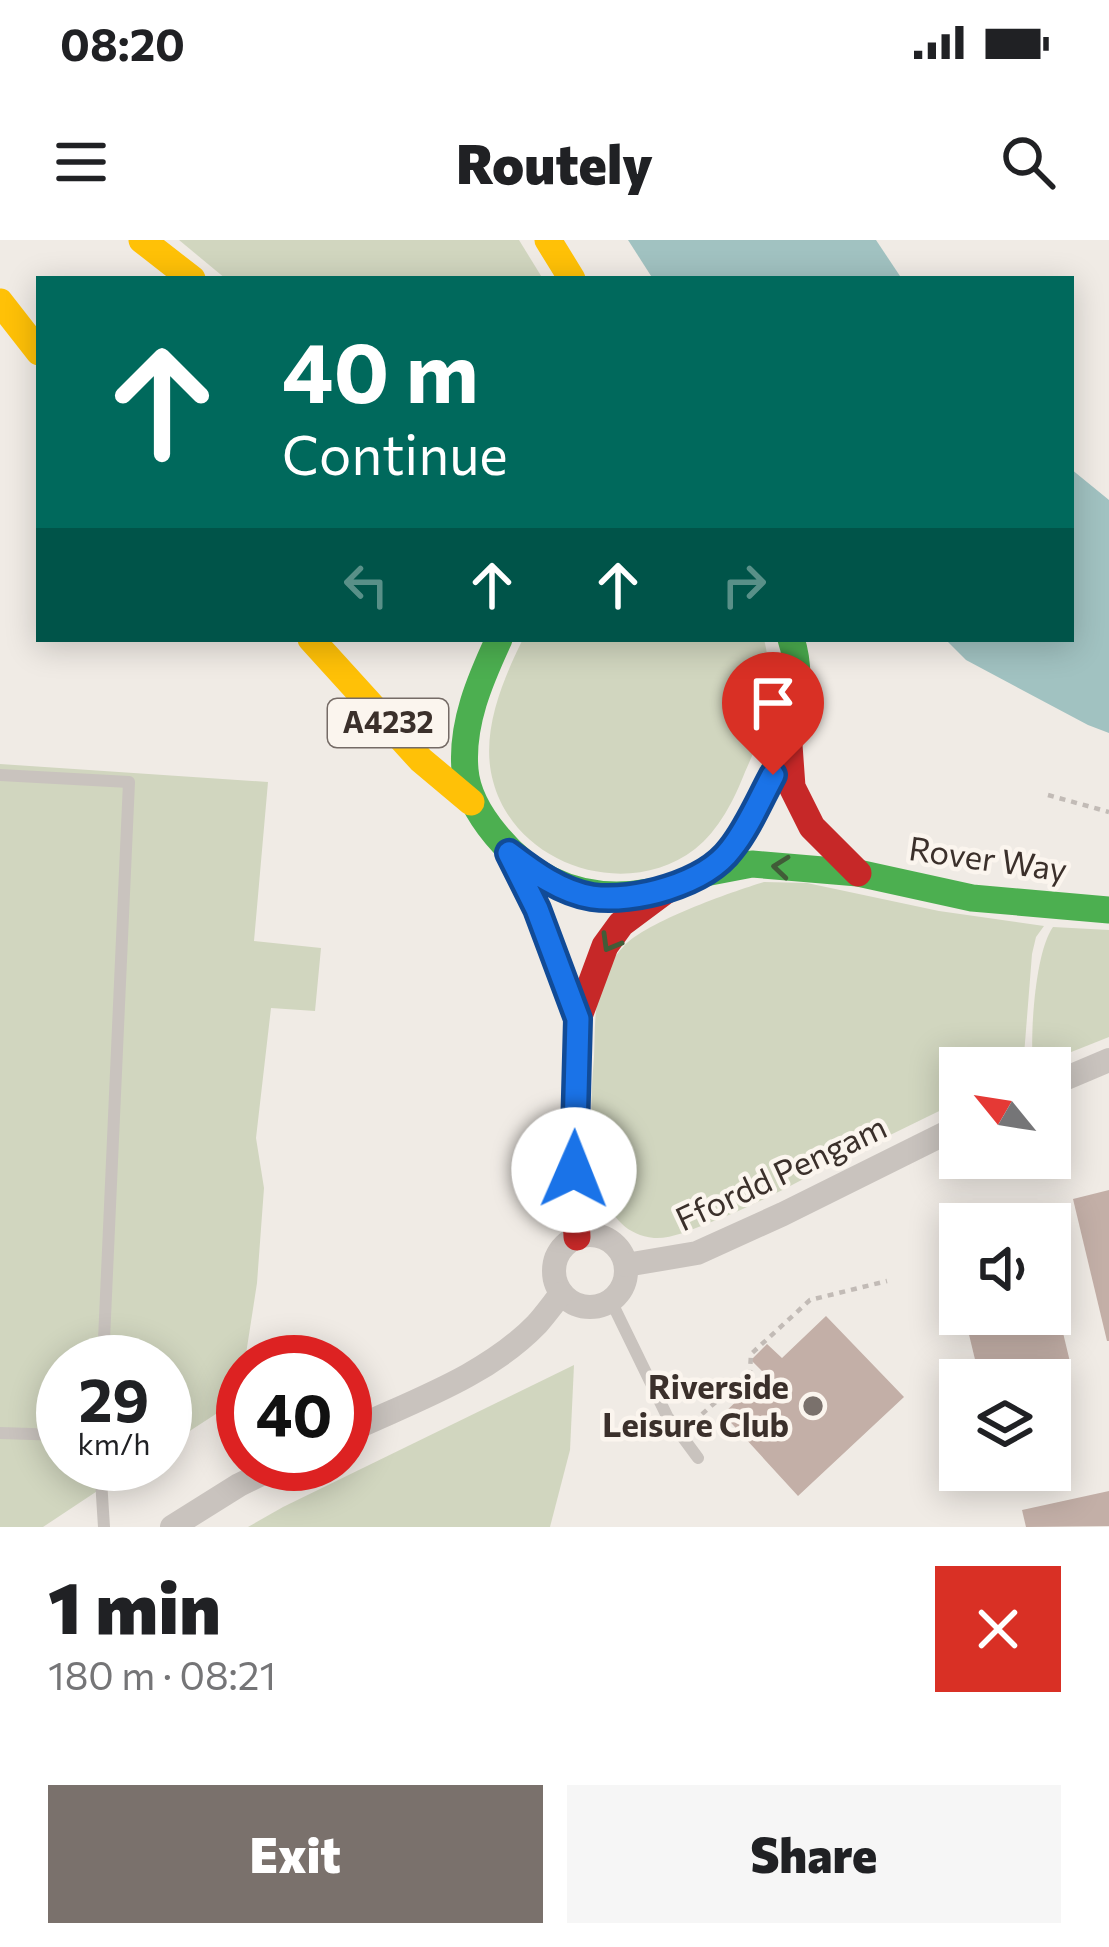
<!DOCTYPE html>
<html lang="en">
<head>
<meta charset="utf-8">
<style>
  body { margin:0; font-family:Commissioner,sans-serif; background:#f6f6f6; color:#202124; height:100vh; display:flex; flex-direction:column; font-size:45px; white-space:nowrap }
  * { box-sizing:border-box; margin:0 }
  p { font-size:39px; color:#757577 }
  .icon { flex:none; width:66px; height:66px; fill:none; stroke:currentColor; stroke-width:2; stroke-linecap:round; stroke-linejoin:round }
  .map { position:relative; height:1287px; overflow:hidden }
  .drawer { display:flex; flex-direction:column; background:#fff; flex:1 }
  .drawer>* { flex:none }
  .banner { position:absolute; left:36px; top:36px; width:1038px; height:366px; border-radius:0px; box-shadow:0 6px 30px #0003; background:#00695c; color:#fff; overflow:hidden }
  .needle { width:78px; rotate:300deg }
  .controls { position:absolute; left:939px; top:807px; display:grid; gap:24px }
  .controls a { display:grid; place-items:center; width:132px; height:132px; border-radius:0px; background:#fff; box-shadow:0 6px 30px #0003; font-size:60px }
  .speed { position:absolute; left:36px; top:1095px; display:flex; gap:24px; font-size:60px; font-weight:700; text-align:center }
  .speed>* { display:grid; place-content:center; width:156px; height:156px; border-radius:50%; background:#fff; box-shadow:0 6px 30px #0003; line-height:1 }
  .speed small { font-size:30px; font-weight:400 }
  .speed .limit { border:18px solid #d22; background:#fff; color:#111 }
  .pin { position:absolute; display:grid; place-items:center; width:102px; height:102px; color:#fff; margin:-123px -51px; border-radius:50% 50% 50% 0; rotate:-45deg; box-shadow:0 0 12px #0007 }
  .pin .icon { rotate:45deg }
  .me { position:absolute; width:132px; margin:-66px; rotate:1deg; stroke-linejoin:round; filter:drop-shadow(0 0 9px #0008) }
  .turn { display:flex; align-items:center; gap:42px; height:252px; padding:0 48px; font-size:54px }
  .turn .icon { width:156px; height:156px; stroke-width:2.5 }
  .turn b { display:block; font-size:84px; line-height:102px }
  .lanes { display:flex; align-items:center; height:114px; padding:0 48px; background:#0003; justify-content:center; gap:60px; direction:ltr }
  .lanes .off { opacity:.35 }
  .round { display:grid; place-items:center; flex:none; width:126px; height:126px; border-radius:0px; background:#f6f6f6 }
  .headline { display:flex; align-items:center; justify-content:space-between; height:204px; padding:0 48px }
  h1 { font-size:72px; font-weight:800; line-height:90px }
  .action { display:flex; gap:24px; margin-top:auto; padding:24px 48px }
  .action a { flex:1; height:138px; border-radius:0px; background:#7a716c; color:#fff; font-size:48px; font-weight:800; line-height:138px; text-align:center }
  .action a+a { background:#f6f6f6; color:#202124 }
  .status { display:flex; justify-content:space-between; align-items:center; height:84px; padding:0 60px; background:#fff; direction:ltr }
  .status svg { height:33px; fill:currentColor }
  header { display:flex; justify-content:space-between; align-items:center; height:156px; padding:0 48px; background:#fff; font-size:54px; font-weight:800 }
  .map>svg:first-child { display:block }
</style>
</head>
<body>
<div class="status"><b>08:20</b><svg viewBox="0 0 49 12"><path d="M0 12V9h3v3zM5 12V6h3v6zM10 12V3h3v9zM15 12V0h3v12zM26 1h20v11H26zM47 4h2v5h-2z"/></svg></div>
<header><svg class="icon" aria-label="menu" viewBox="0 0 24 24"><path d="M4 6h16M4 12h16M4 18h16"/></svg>Routely<svg class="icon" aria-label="search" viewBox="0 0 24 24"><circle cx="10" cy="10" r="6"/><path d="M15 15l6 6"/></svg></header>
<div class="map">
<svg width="1109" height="1287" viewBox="0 0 1109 1287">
  <rect width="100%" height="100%" fill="#f0ebe5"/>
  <g fill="#d1d6bf">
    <polygon points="179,0 519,0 543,39 226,39"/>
    <path d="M 523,399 L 764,399 C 777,456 768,480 745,532 C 734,560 719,590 695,609 C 626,662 515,625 493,541 C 480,494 502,441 523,399 Z"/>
    <polygon points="0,524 268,542 254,701 321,708 315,771 271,768 256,898 264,948 257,1043 239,1159 165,1207 165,1122 63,1122 63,1224 138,1224 43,1287 0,1287"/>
    <path d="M 764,642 L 807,643 L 939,671 L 1044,686 L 1036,697 L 1032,714 L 1023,828 L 960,828 L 960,861 C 925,878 889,895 854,913 C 804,938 758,965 706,984 C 691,990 671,999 654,998 C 581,991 590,867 594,817 C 595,796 594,773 599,754 C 604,736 611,719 624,706 C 646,682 731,652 764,642 Z"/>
    <path d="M 1053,687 L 1109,690 L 1109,797 L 1036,826 L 1033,825 C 1030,793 1035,712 1053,687 Z"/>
    <polygon points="574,1125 570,1210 550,1287 248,1287 283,1267"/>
  </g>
  <g fill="#a1c2c1">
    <polygon points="628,0 876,0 902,39 653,39"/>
    <polygon points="1071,229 1109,260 1109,493 1088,485 966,420 945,399 1071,399"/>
  </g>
  <g fill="#c3afa7">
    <polygon points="1109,950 1109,1101 1107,1101 1073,959"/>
    <polygon points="1052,1047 1071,1126 1010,1140 980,1140 964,1074 1050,1074"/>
    <polygon points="826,1076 904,1157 798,1256 723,1174 765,1134 751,1120 767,1104 782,1118"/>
    <polygon points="1109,1251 1109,1286 1026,1287 1022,1270"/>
  </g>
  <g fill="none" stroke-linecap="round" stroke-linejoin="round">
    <g stroke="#c2bbb6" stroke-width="4.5" stroke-dasharray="6 6" stroke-linecap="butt">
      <polyline points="1048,555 1109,572"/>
      <polyline points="693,1182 750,1132 751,1114 810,1060 887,1041"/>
    </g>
    <g stroke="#c9c3be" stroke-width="12">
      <polyline points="0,535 129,542 103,1122"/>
      <polyline points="611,1061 667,1176 698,1218"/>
      <polyline points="0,1193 63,1195"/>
      <polyline points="100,1224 104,1287"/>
    </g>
    <g stroke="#c9c3be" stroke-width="24">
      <polyline points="513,620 537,669 578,779"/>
      <polyline points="1050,845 1109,820"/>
      <circle cx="590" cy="1031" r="36"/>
      <polyline points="626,1025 697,1013 783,974 960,886"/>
      <path d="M 345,1193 C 410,1162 486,1137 537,1084 C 545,1075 553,1064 561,1054"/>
      <polyline points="172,1287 239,1245 282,1224"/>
    </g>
    <g stroke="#4caf50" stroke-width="27">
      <path d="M 499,399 C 480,440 461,484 465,530 C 467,555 481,577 496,595 C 536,644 587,663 649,652 C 670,649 692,642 708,630 C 742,605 762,561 777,523 C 792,483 805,441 791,399"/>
      <polyline points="705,633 752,624 858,633 972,658 1109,670"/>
    </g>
    <g stroke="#ffc107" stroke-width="27">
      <polyline points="142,0 192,39"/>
      <polyline points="548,0 572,39"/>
      <polyline points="0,62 39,112"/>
      <polyline points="311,399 421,520 471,562"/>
    </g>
    <g stroke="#c62828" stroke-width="27">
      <polyline points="788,491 792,547 812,587 858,633"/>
      <polyline points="577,997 574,930 578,779 605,706 621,684 668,649"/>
    </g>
  </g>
  <defs><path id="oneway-chevron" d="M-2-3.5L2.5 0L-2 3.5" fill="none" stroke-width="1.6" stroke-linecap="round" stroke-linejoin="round" transform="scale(3)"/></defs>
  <g stroke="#415c38">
    <use href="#oneway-chevron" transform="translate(781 627) rotate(-174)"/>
    <use href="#oneway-chevron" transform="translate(610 703) rotate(120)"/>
  </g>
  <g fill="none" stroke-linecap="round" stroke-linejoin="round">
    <g stroke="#114b97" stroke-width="30">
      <path id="route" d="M 574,930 L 578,779 L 537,669 L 509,613 C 534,632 561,652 592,657 C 634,663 705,644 731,609 C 748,588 760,559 773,535"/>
    </g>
    <use href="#route" stroke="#1a73e8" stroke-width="21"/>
  </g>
  <circle fill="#7a716c" stroke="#fbf5ee" stroke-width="4.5" cx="813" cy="1166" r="12"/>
  <g text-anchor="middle" stroke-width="9" stroke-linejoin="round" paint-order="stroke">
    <rect fill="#fbf5ee" stroke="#756b66" stroke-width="3" x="328" y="459" width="120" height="48" rx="9"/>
    <g font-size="30" font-weight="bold" fill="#3b302b">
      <text x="388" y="493">A4232</text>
    </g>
    <g font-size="33" fill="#3b302b" stroke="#fbf5ee">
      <text transform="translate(988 619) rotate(8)" y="12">Rover Way</text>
      <text transform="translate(781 933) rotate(-25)" y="12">Ffordd Pengam</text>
    </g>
    <g font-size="33" font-weight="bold" fill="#3b302b" stroke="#fbf5ee" text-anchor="end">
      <text x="789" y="1159">Riverside<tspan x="789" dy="38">Leisure Club</tspan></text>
    </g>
  </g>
</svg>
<div class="controls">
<a><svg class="needle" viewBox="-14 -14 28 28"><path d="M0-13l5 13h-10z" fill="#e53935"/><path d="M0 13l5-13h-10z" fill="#757577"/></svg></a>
<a><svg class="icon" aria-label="sound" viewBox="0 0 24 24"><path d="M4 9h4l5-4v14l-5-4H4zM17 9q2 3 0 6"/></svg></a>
<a><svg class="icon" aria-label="layers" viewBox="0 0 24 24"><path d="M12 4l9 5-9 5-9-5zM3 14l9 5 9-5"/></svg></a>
</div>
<div class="speed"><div>29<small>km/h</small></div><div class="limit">40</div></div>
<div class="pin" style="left:773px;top:535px;background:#d93025"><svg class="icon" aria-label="arrive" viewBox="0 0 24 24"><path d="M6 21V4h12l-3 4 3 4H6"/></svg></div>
<svg class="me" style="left:574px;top:930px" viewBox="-20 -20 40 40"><circle r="19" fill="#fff"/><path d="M0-13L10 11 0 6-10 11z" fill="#1a73e8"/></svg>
<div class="banner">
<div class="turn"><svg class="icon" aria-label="ahead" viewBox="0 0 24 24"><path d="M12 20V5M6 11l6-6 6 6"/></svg><div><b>40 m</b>Continue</div></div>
<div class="lanes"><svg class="icon off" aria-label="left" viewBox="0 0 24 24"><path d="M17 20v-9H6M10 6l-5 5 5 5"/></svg><svg class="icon" aria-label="ahead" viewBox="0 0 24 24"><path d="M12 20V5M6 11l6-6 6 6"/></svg><svg class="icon" aria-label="ahead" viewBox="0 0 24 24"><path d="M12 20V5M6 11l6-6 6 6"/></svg><svg class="icon off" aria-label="right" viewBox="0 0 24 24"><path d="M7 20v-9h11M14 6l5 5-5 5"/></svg></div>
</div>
</div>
<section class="drawer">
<div class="headline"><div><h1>1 min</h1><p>180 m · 08:21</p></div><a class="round" style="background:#d93025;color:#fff"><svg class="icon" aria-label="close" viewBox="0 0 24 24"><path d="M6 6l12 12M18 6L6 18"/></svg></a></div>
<div class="action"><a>Exit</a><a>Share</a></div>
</section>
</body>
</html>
